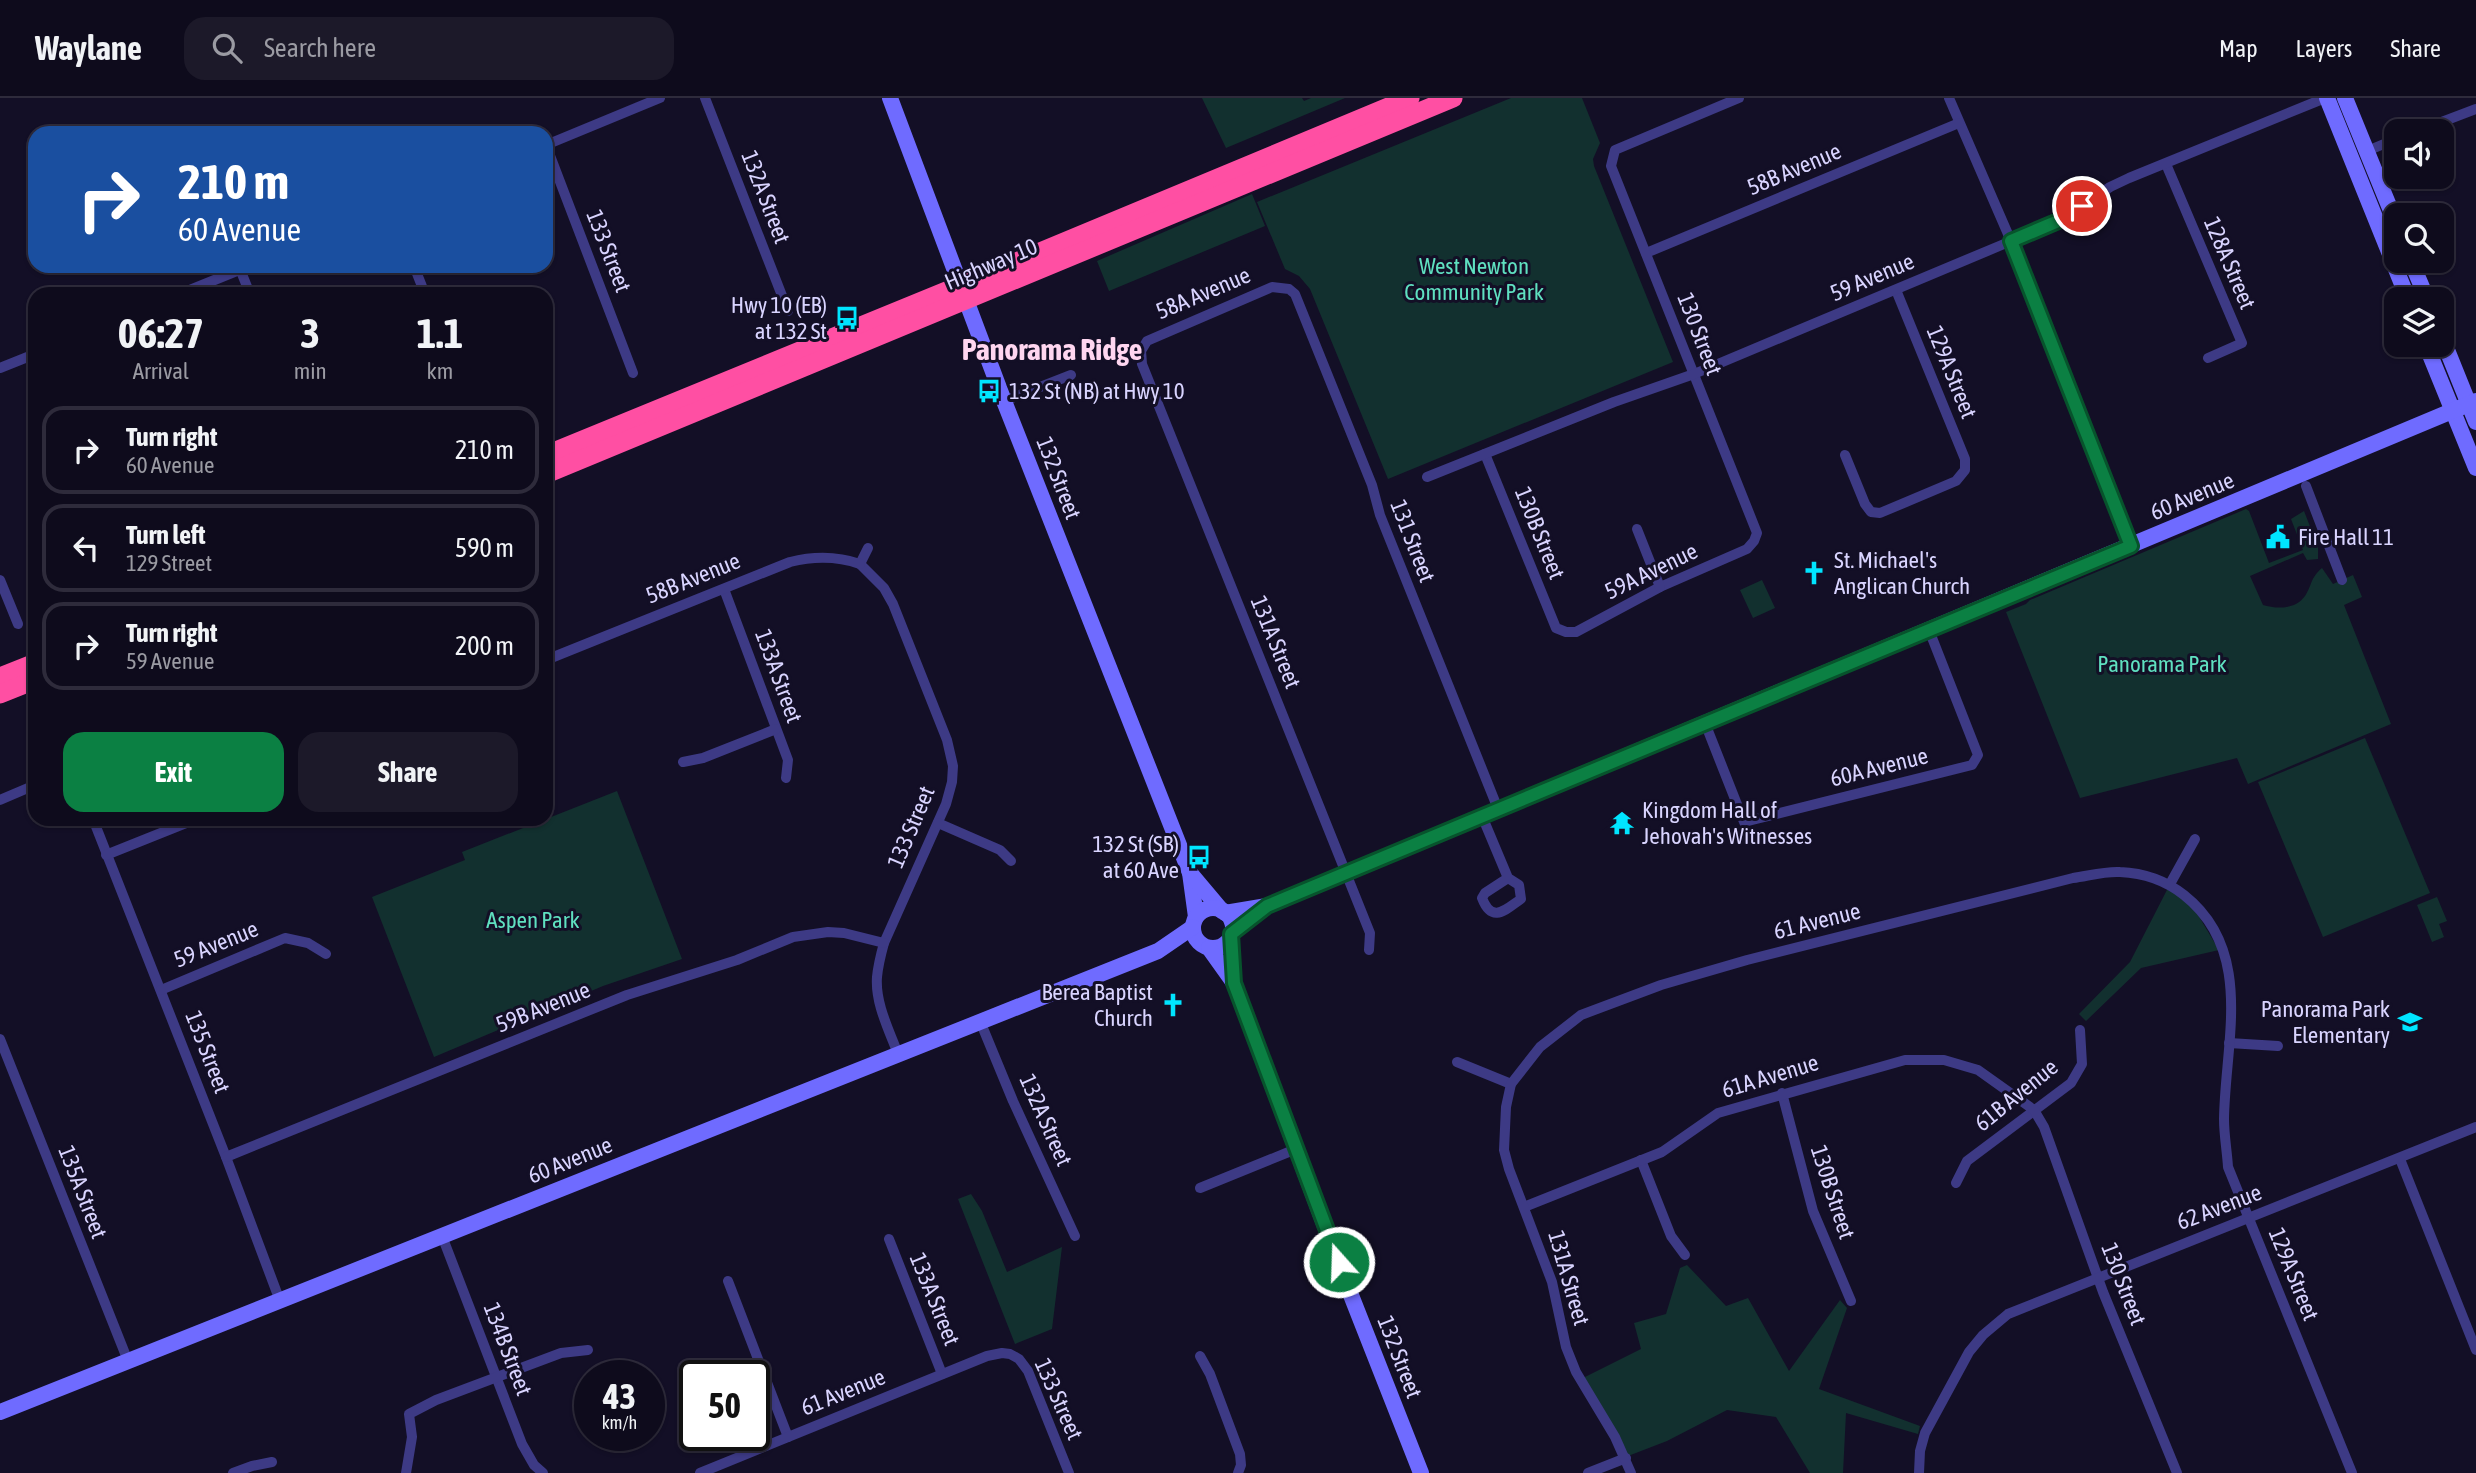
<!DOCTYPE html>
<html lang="en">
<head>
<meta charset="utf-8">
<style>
  body { margin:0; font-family:"Asap Condensed",sans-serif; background:#1c1929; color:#f1f3f6; height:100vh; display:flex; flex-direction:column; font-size:26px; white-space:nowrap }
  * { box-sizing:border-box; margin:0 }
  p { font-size:23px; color:#9b9ba3 }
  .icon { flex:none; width:38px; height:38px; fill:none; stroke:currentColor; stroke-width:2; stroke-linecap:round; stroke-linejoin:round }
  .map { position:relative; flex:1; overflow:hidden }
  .drawer { position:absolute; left:28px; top:189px; width:525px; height:539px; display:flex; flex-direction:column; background:#0e0b1c; border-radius:21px; box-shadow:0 2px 5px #0004,0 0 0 2px #2e2b3b }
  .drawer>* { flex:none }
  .guide { position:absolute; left:28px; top:28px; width:525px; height:147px; border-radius:21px; box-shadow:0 2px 5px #0004,0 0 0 2px #2e2b3b; background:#1a4fa0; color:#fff; overflow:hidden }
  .fabs { position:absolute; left:2384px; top:21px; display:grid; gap:14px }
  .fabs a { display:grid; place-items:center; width:70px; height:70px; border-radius:14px; background:#0e0b1c; box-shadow:0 2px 5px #0004,0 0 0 2px #2e2b3b; font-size:35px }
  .speed { position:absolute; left:574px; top:1262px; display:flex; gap:14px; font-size:35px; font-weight:700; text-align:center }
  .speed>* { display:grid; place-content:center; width:91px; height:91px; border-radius:50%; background:#0e0b1c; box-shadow:0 2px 5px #0004,0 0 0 2px #2e2b3b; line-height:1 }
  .speed small { font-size:18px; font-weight:400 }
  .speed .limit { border:4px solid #111; border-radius:10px; background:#fff; color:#111 }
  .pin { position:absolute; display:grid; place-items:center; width:60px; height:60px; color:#fff; margin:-30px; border:4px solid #fff; border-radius:50%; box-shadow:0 2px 7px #0007 }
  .me { position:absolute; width:77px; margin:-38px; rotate:340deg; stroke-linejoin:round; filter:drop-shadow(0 0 5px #0008) }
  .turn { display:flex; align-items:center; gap:24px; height:147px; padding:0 35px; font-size:32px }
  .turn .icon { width:91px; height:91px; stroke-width:2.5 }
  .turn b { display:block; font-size:49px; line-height:60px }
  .eta { display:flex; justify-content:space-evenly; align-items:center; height:119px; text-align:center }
  .eta b { font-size:42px; font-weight:700; line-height:49px }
  .button { display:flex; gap:14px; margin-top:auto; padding:14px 35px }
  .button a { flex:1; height:80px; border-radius:21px; background:#0b8043; color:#fff; font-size:28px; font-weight:700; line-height:80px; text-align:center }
  .button a+a { background:#1c1929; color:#f1f3f6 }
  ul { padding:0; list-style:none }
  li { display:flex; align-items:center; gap:21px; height:88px; margin:0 14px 10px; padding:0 21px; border:4px solid #2e2b3b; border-radius:21px }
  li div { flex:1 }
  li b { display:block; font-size:26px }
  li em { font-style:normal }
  header { display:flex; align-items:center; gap:42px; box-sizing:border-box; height:98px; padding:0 35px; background:#0e0b1c; border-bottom:2px solid #2e2b3b }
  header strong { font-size:33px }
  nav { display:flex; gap:38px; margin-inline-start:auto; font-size:24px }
  .search { width:490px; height:63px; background:#1c1929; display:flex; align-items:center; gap:18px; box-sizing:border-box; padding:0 24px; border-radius:21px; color:#9b9ba3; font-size:26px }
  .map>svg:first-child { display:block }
</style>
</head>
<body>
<header>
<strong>Waylane</strong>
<div class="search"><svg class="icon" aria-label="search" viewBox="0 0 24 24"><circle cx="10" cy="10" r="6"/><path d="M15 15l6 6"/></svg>Search here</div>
<nav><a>Map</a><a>Layers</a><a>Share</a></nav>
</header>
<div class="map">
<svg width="2476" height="1375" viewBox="0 0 2476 1375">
  <rect width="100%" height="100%" fill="#130f26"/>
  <g fill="#12302f">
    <polygon points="1202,0 1302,0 1304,3 1311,0 1345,0 1226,50"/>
    <polygon points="1511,0 1582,0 1600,45 1593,61 1594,68 1673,264 1388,381 1310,191 1299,178 1285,171 1257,104"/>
    <polygon points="1252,96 1265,128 1109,193 1097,163"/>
    <path d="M 2246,411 L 2249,413 L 2269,465 L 2303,452 L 2291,421 L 2304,413 L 2318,449 L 2318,461 L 2307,462 L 2303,455 L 2250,478 L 2263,507 C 2276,511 2295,512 2305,498 C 2312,488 2310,480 2322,470 L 2333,486 L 2353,477 L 2362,499 L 2344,507 L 2391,626 L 2248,686 L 2237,660 L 2080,700 L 2006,514 L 2026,506 L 2030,502 Z"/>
    <polygon points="1762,482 1775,510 1753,520 1740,492"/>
    <polygon points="2365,640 2430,795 2323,839 2258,684"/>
    <polygon points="617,693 682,861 603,888 434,959 372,799 465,762 462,754"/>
    <polygon points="2168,790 2192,807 2219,852 2141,870 2086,923 2079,916 2130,864"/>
    <polygon points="2437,799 2447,823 2439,826 2444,839 2432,844 2417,807"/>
    <polygon points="971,1096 982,1113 1007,1174 1062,1149 1052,1231 1015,1246 958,1101"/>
    <polygon points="1687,1167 1726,1208 1748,1200 1789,1273 1840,1202 1847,1210 1819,1291 1920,1328 1918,1336 1846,1315 1843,1375 1810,1375 1776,1319 1727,1312 1667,1343 1628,1358 1583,1280 1641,1251 1634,1225 1666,1216 1680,1170"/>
  </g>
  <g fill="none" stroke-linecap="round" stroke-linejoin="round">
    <g stroke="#3d3a85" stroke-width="10">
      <polyline points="705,0 788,213"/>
      <polyline points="1949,0 2011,143 2131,448"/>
      <polyline points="2418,33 2476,11"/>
      <polyline points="546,47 633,275"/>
      <polyline points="546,47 660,0"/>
      <polyline points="2367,53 2396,41"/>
      <polyline points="2166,66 2242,245 2208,260"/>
      <polyline points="1646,155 1959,25"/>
      <polyline points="414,168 425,196"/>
      <polyline points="240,171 250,196"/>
      <polyline points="180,196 249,168"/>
      <polyline points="0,270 35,256"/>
      <polyline points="1004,303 1071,277"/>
      <polyline points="1485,356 1556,530 1566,534 1576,534 1660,489 1747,451 1754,443 1757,435 1611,68 1615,52 1739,0"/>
      <polyline points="1845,357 1865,406 1871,414 1880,415 1956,383 1965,372 1965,361 1896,192"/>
      <polyline points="1427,379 1614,304 1694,276 2004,146 2063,121 2110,89 2129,80 2325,0"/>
      <polyline points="2306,388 2342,482"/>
      <polyline points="1637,431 1660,489"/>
      <path d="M 868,450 L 860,466 L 884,490 L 893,506 L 947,642 L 953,668 L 952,684 L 946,706 L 884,845 C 881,856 878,868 877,879 C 875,905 889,932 898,956"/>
      <polyline points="0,482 18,526"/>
      <polyline points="724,491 788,662 786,680"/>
      <path d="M 546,562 L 790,464 C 814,458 837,458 860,466"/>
      <polyline points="1705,625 1744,724 1972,667 1978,657 1929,532"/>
      <polyline points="683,664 703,660 776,631"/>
      <polyline points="0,702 35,687"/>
      <path d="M 1482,718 L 1508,780 L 1519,787 L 1521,801 C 1505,812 1492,826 1482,800 L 1485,795 L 1508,780"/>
      <polyline points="93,721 226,1059 280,1203"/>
      <polyline points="374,721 375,725"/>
      <polyline points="938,725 1000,752 1011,763"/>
      <polyline points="106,757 196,721"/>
      <polyline points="2170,786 2195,741"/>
      <polyline points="1369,852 1370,835 1142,266 1141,253 1147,243 1272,189 1289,191 1295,196 1372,387 1380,417 1498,711"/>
      <polyline points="161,892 285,840 308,845 326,856"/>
      <polyline points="980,923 1013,1003 1075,1138"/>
      <polyline points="0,941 128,1263"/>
      <polyline points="2229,945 2278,948"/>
      <polyline points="1457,964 1511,986"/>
      <polyline points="1782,995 1813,1113 1851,1203"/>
      <polyline points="226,1059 627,897 737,862 793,839 828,834 844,835 884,845"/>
      <polyline points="2400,1061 2476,1252"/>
      <polyline points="1641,1062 1671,1138 1685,1157"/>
      <polyline points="1956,1085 1967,1063 2071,985 2082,966 2080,932"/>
      <polyline points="1200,1090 1296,1051"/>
      <polyline points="1524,1109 1662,1054 1718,1015 1905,962 1944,962 1978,972 2034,1012 2044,1029 2103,1194 2177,1375"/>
      <polyline points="442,1138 522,1346 534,1367 543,1375"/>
      <polyline points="889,1141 942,1276"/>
      <polyline points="728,1183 788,1339"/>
      <polyline points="1200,1258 1210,1276 1240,1356 1241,1367 1238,1375"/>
      <polyline points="233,1375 252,1368 272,1364"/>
      <polyline points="406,1375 412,1339 409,1316 436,1302 561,1255 588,1252"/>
      <polyline points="700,1375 987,1258 1002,1255 1010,1256 1019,1261 1028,1273 1069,1375"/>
      <polyline points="1588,1375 1626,1360"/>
      <path d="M 1631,1375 L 1615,1339 L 1576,1274 L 1566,1249 L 1552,1184 L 1509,1071 L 1504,1052 L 1506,1009 L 1511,986 L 1540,949 L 1581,917 L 1661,887 L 1747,862 L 2073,780 C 2088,778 2105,773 2120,774 C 2144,775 2165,782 2184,797 C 2255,853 2225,944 2224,1021 C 2224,1037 2227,1053 2228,1069 L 2352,1375"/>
      <polyline points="1919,1375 1920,1353 1925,1335 1969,1254 1983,1237 2008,1216 2476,1029"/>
    </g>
    <g stroke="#6f6bff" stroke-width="16">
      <polyline points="890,0 1004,303 1190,775 1196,819"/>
      <polyline points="2327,0 2408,201"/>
      <polyline points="2345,0 2396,125"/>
      <polyline points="2411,163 2427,201"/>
      <polyline points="2441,237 2476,324"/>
      <polyline points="2426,247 2476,370"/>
      <polyline points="1190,775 1222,813"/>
      <circle cx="1213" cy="830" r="20"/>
      <polyline points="1225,815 1267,808 2476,303"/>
      <polyline points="1209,850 1234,885 1347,1187 1421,1375"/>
      <polyline points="0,1314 1158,853 1193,829"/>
    </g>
    <g stroke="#ff4fa3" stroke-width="19">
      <polyline points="546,357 961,187 1410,0"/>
      <polyline points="546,376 1453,0"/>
      <polyline points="0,579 35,565"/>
      <polyline points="0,596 35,582"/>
    </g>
  </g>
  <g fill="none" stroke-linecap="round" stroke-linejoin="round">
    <g stroke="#07532c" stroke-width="18">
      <polyline id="route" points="1339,1164 1234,885 1231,836 1267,808 1286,800 2131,448 2011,143 2063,121 2082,108"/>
    </g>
    <use href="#route" stroke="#0b8043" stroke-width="12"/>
  </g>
  <defs>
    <g id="bus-bare" transform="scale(1.89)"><path d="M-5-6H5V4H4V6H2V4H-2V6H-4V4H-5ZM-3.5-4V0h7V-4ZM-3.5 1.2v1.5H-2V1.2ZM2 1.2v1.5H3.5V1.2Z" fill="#00e5ff" stroke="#130f26" stroke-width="2.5" paint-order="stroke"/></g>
    <g id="civic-bare" transform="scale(1.89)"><path d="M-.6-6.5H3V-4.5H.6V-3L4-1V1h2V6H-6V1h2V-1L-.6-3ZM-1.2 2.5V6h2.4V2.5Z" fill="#00e5ff" stroke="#130f26" stroke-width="2.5" paint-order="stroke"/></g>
    <g id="church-bare" transform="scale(1.89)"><path d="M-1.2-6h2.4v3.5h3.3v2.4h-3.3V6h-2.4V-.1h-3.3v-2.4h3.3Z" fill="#00e5ff" stroke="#130f26" stroke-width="2.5" paint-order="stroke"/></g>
    <g id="temple-bare" transform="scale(1.89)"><path d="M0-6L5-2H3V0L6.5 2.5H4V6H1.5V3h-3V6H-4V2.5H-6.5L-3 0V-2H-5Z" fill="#00e5ff" stroke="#130f26" stroke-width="2.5" paint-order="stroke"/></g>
    <g id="school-bare" transform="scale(1.89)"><path d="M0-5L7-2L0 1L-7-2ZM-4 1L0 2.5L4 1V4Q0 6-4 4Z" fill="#00e5ff" stroke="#130f26" stroke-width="2.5" paint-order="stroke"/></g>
  </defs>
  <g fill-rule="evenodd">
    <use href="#bus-bare" x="847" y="220"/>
    <use href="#bus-bare" x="989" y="293"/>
    <use href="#civic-bare" x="2278" y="439"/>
    <use href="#church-bare" x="1814" y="475"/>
    <use href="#temple-bare" x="1622" y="725"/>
    <use href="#bus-bare" x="1199" y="759"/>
    <use href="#church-bare" x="1173" y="907"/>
    <use href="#school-bare" x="2410" y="924"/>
  </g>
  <g text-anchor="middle" stroke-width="6" stroke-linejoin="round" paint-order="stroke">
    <g font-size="23" fill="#d9d4ff" stroke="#130f26">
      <text transform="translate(1794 71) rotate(-23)" y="8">58B Avenue</text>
      <text transform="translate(766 99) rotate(69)" y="8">132A Street</text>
      <text transform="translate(609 153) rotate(69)" y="8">133 Street</text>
      <text transform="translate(2230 165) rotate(67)" y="8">128A Street</text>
      <text transform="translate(991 166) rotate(-23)" y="8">Highway 10</text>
      <text transform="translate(1872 179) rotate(-23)" y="8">59 Avenue</text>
      <text transform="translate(1203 195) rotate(-23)" y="8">58A Avenue</text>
      <text transform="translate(1700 236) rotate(69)" y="8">130 Street</text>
      <text transform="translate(1952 274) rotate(68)" y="8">129A Street</text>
      <text transform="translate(1059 380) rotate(69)" y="8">132 Street</text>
      <text transform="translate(2192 398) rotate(-23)" y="8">60 Avenue</text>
      <text transform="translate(1540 435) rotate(68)" y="8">130B Street</text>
      <text transform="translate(1413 443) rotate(69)" y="8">131 Street</text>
      <text transform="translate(1651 473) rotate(-26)" y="8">59A Avenue</text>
      <text transform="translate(693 480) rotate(-22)" y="8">58B Avenue</text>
      <text transform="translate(1276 544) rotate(68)" y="8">131A Street</text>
      <text transform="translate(779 578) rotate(70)" y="8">133A Street</text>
      <text transform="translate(1879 669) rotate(-14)" y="8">60A Avenue</text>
      <text transform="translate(911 729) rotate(-67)" y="8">133 Street</text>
      <text transform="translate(1817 823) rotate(-14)" y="8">61 Avenue</text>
      <text transform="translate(216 846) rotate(-22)" y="8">59 Avenue</text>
      <text transform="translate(543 909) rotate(-22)" y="8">59B Avenue</text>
      <text transform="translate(208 954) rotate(69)" y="8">135 Street</text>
      <text transform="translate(1770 978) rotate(-17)" y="8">61A Avenue</text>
      <text transform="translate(2016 997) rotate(-39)" y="8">61B Avenue</text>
      <text transform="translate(1046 1022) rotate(66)" y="8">132A Street</text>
      <text transform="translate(570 1062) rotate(-22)" y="8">60 Avenue</text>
      <text transform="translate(83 1094) rotate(69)" y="8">135A Street</text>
      <text transform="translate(1833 1094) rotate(72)" y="8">130B Street</text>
      <text transform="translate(2219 1109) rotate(-21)" y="8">62 Avenue</text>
      <text transform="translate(2294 1176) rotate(68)" y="8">129A Street</text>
      <text transform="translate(1569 1180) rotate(74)" y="8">131A Street</text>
      <text transform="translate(2124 1186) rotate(69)" y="8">130 Street</text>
      <text transform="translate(935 1201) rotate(68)" y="8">133A Street</text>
      <text transform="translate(508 1251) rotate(69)" y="8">134B Street</text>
      <text transform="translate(1400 1259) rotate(69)" y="8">132 Street</text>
      <text transform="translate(843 1294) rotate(-22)" y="8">61 Avenue</text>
      <text transform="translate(1059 1301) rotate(66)" y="8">133 Street</text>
    </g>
    <g font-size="23" fill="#5fe0c0" stroke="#130f26">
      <text x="1474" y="176">West Newton<tspan x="1474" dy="26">Community Park</tspan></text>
      <text x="2162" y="574">Panorama Park</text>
      <text x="533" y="830">Aspen Park</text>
    </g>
    <g font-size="23" fill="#d9d4ff" stroke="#130f26" text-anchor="end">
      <text x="827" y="215">Hwy 10 (EB)<tspan x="827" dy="26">at 132 St</tspan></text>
      <text x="1009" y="301" text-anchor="start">132 St (NB) at Hwy 10</text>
      <text x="2298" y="447" text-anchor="start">Fire Hall 11</text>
      <text x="1834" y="470" text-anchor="start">St. Michael's<tspan x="1834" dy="26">Anglican Church</tspan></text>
      <text x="1642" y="720" text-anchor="start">Kingdom Hall of<tspan x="1642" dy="26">Jehovah's Witnesses</tspan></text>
      <text x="1179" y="754">132 St (SB)<tspan x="1179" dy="26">at 60 Ave</tspan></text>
      <text x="1153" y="902">Berea Baptist<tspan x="1153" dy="26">Church</tspan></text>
      <text x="2390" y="919">Panorama Park<tspan x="2390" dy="26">Elementary</tspan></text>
    </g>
    <g font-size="30" font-weight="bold" fill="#ffd6f0" stroke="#130f26">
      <text x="1052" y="262">Panorama Ridge</text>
    </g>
  </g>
</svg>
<div class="fabs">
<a><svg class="icon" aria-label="sound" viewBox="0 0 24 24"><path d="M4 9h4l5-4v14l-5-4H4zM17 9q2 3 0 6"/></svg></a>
<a><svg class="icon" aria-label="search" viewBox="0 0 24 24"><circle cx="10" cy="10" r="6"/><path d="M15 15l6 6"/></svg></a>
<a><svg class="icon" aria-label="layers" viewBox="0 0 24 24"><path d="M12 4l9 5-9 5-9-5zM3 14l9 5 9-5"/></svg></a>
</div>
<div class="speed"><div>43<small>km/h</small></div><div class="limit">50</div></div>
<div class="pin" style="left:2082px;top:108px;background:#d93025"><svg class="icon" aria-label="arrive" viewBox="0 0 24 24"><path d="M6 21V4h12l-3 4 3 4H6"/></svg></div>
<svg class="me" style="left:1339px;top:1164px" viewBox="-20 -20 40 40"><circle r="17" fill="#0b8043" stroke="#fff" stroke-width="3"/><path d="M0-11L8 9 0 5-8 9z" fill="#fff"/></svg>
<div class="guide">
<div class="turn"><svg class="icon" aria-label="right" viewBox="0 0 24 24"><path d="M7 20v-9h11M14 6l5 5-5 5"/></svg><div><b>210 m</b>60 Avenue</div></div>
</div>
<section class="drawer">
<div class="eta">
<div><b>06:27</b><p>Arrival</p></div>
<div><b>3</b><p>min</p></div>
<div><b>1.1</b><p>km</p></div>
</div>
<ul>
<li><svg class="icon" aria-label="right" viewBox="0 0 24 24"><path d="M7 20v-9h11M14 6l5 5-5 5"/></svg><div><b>Turn right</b><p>60 Avenue</p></div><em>210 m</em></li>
<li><svg class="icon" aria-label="left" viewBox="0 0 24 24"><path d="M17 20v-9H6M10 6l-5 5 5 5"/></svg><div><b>Turn left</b><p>129 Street</p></div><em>590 m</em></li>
<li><svg class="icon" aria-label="right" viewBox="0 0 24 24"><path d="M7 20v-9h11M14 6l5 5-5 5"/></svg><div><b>Turn right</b><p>59 Avenue</p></div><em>200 m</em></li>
</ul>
<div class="button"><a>Exit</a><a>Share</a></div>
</section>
</div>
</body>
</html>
